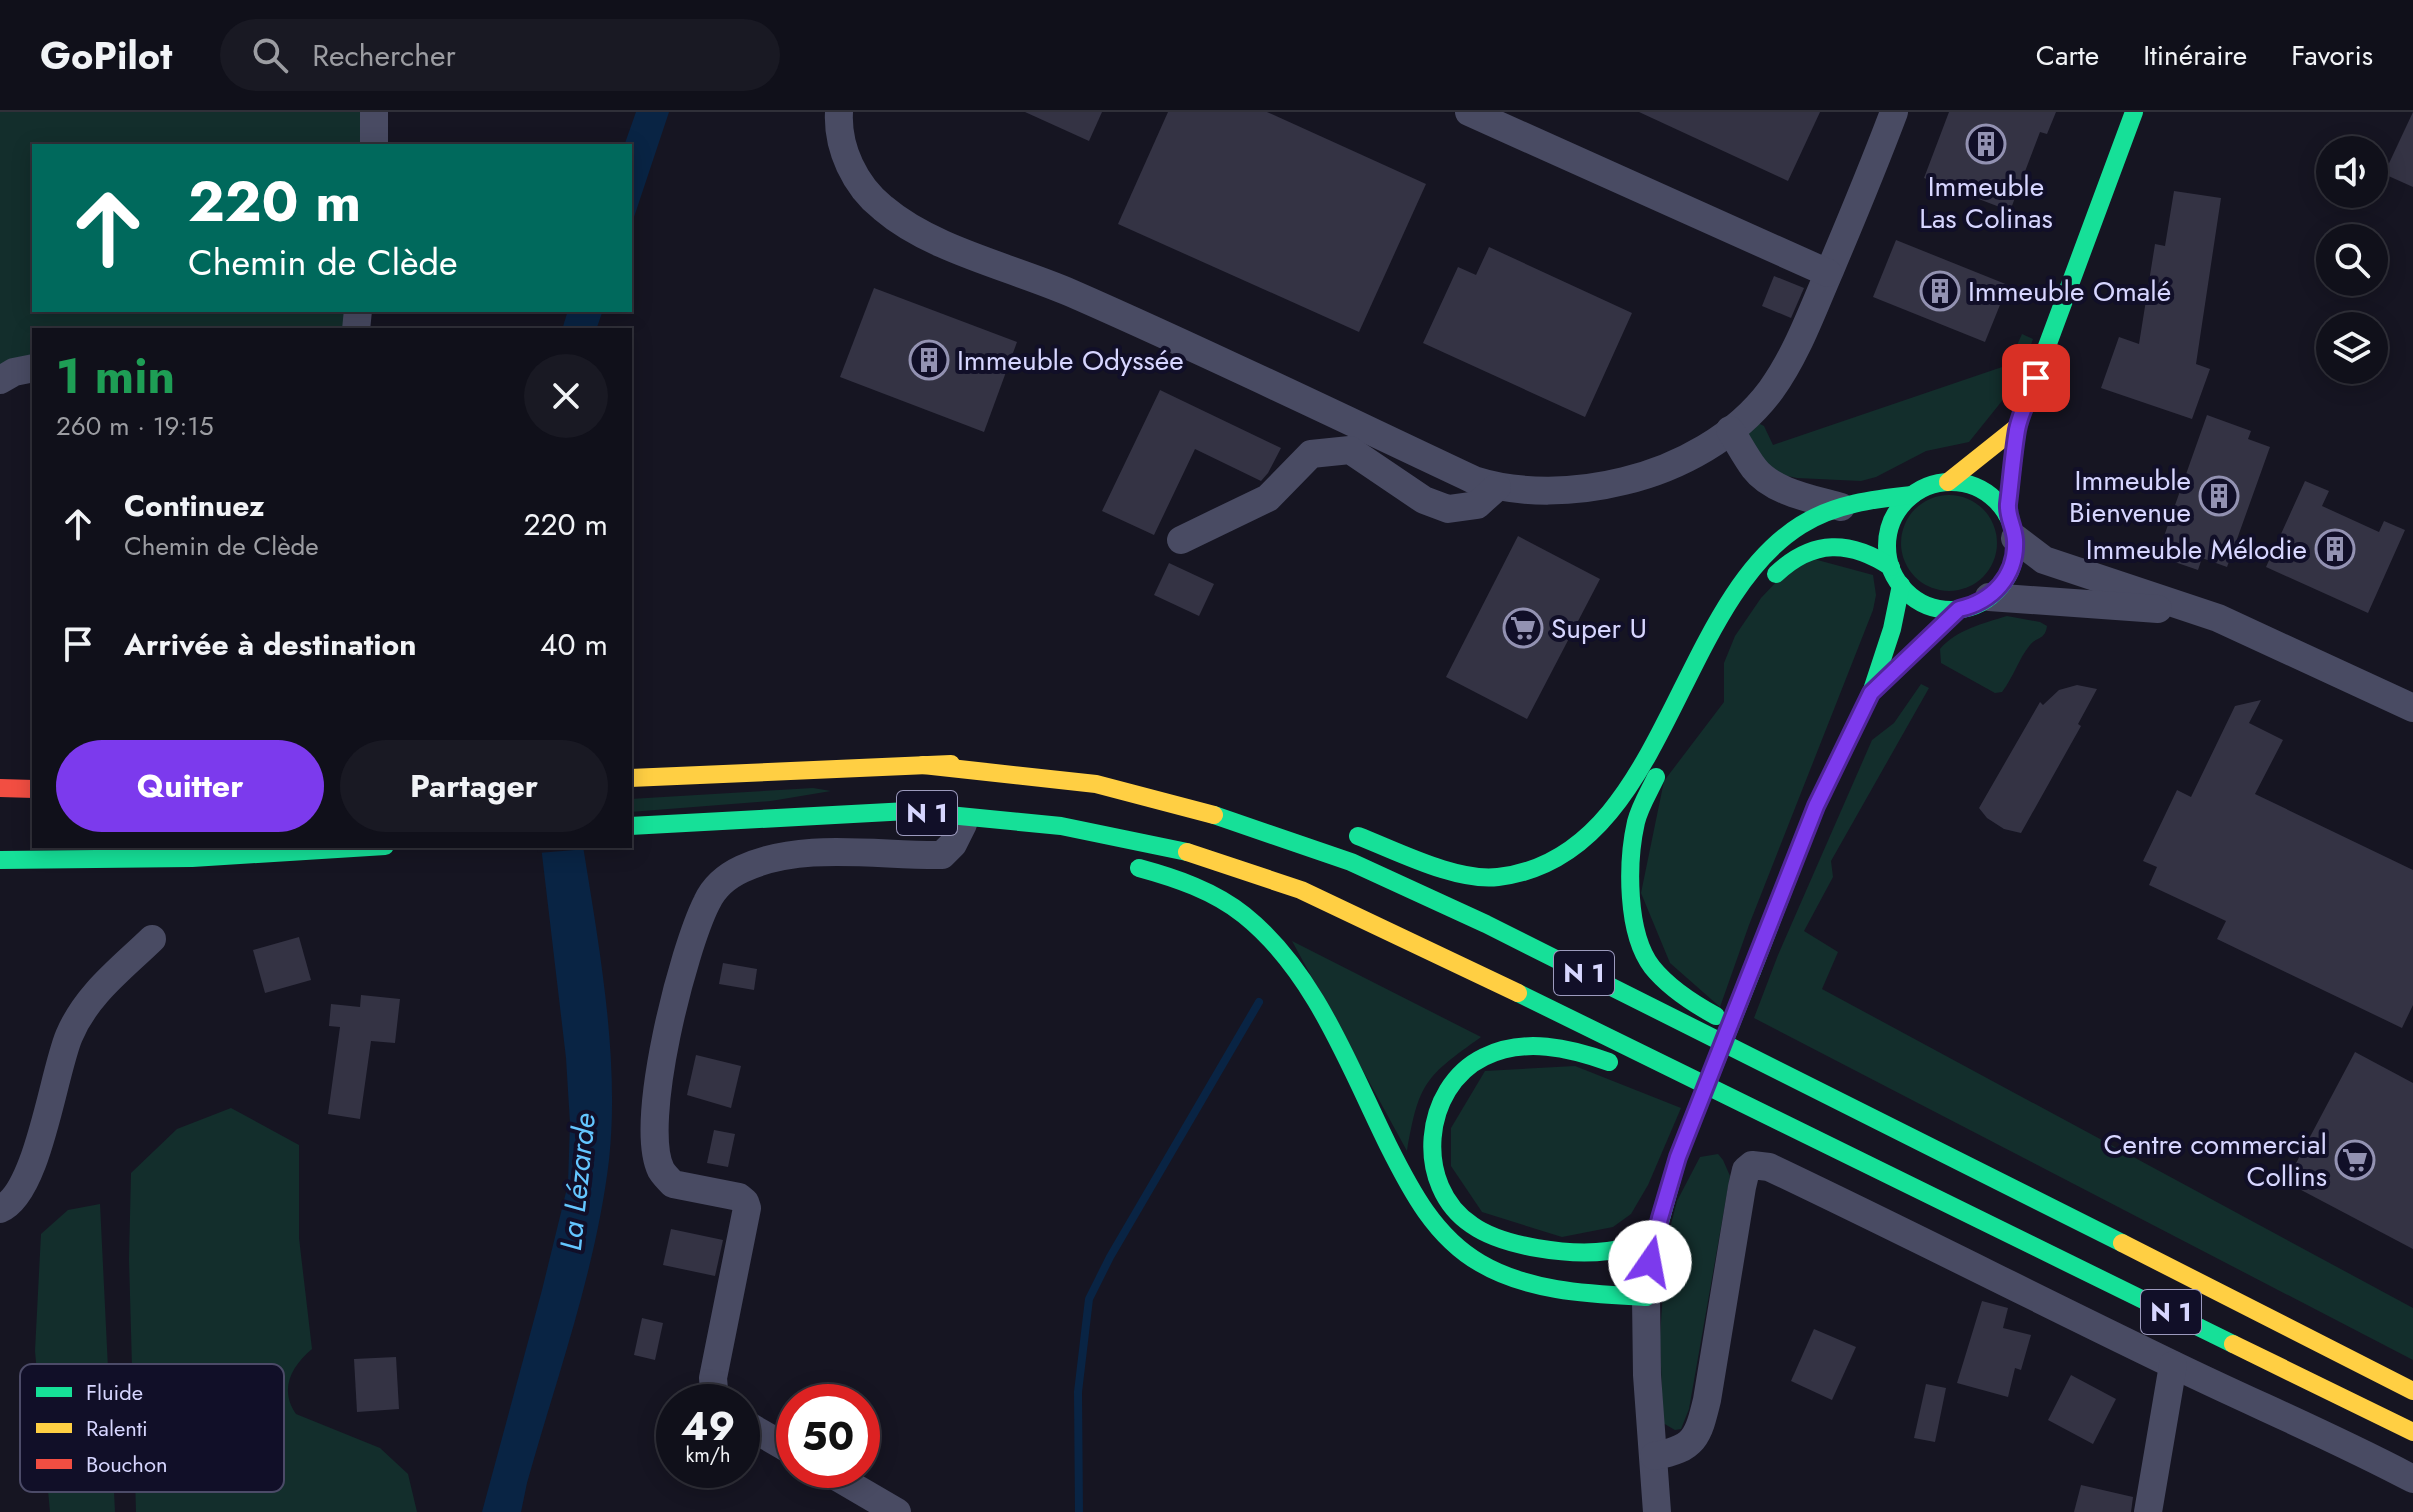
<!DOCTYPE html>
<html lang="fr">
<head>
<meta charset="utf-8">
<style>
  body { margin:0; font-family:Jost,sans-serif; background:#191923; color:#f1f3f6; height:100vh; display:flex; flex-direction:column; font-size:30px; white-space:nowrap }
  * { box-sizing:border-box; margin:0 }
  p { font-size:26px; color:#9c9da2 }
  .icon { flex:none; width:44px; height:44px; fill:none; stroke:currentColor; stroke-width:2; stroke-linecap:round; stroke-linejoin:round }
  .map { position:relative; flex:1; overflow:hidden }
  .side { position:absolute; left:32px; top:216px; width:600px; height:520px; display:flex; flex-direction:column; background:#10101a; border-radius:0px; box-shadow:0 4px 20px #0003,0 0 0 2px #303039 }
  .side>* { flex:none }
  .banner { position:absolute; left:32px; top:32px; width:600px; height:168px; border-radius:0px; box-shadow:0 4px 20px #0003,0 0 0 2px #303039; background:#00695c; color:#fff; overflow:hidden }
  .tools { position:absolute; left:2316px; top:24px; display:grid; gap:16px }
  .tools a { display:grid; place-items:center; width:72px; height:72px; border-radius:50%; background:#10101a; box-shadow:0 4px 20px #0003,0 0 0 2px #303039; font-size:40px }
  .speed { position:absolute; left:656px; top:1272px; display:flex; gap:16px; font-size:40px; font-weight:700; text-align:center }
  .speed>* { display:grid; place-content:center; width:104px; height:104px; border-radius:50%; background:#10101a; box-shadow:0 4px 20px #0003,0 0 0 2px #303039; line-height:1 }
  .speed small { font-size:20px; font-weight:400 }
  .speed .limit { border:12px solid #d22; background:#fff; color:#111 }
  .pin { position:absolute; display:grid; place-items:center; width:68px; height:68px; color:#fff; margin:-34px; border-radius:16px; box-shadow:0 4px 12px #0006 }
  .me { position:absolute; width:88px; margin:-44px; rotate:12deg; stroke-linejoin:round; filter:drop-shadow(0 0 6px #0008) }
  .turn { display:flex; align-items:center; gap:28px; height:168px; padding:0 24px; font-size:36px }
  .turn .icon { width:104px; height:104px; stroke-width:2.5 }
  .turn b { display:block; font-size:56px; line-height:68px }
  .round { display:grid; place-items:center; flex:none; width:84px; height:84px; border-radius:42px; background:#191923 }
  .summary { display:flex; align-items:center; justify-content:space-between; height:136px; padding:0 24px }
  h1 { font-size:48px; font-weight:700; line-height:60px; color:#1e9e55 }
  .action { display:flex; gap:16px; margin-top:auto; padding:16px 24px }
  .action a { flex:1; height:92px; border-radius:48px; background:#7c3aed; color:#fff; font-size:32px; font-weight:700; line-height:92px; text-align:center }
  .action a+a { background:#191923; color:#f1f3f6 }
  ul { padding:0; list-style:none }
  li { display:flex; align-items:center; gap:24px; height:120px; padding:0 24px }
  li div { flex:1 }
  li b { display:block; font-size:30px }
  li em { font-style:normal }
  header { display:flex; align-items:center; gap:48px; box-sizing:border-box; height:112px; padding:0 40px; background:#10101a; border-bottom:2px solid #303039 }
  header strong { font-size:38px }
  nav { display:flex; gap:44px; margin-inline-start:auto; font-size:28px }
  .search { width:560px; height:72px; background:#191923; display:flex; align-items:center; gap:20px; box-sizing:border-box; padding:0 28px; border-radius:44px; color:#9c9da2; font-size:30px }
  .map>svg:first-child { display:block }
</style>
</head>
<body>
<header>
<strong>GoPilot</strong>
<div class="search"><svg class="icon" aria-label="search" viewBox="0 0 24 24"><circle cx="10" cy="10" r="6"/><path d="M15 15l6 6"/></svg>Rechercher</div>
<nav><a>Carte</a><a>Itinéraire</a><a>Favoris</a></nav>
</header>
<div class="map">
<svg width="2413" height="1400" viewBox="0 0 2413 1400">
  <rect width="100%" height="100%" fill="#161522"/>
  <g fill="#132e2c">
    <polygon points="0,0 374,0 374,34 34,34 34,198 358,198 356,218 34,218 34,256 0,268"/>
    <polygon points="2022,222 2033,227 2018,269 1969,330 1926,339 1876,365 1861,369 1797,366 1769,360 1747,322 1758,311 1764,314 1773,333 2008,253"/>
    <circle cx="1949" cy="431" r="48"/>
    <polygon points="1810,446 1873,463 1876,483 1873,498 1749,813 1720,895 1670,851 1641,781 1664,669 1724,590 1724,551 1735,524 1761,486 1781,465"/>
    <path d="M 2007,504 L 2040,510 L 2047,514 C 2045,528 2038,524 2030,533 C 2019,546 2013,566 2002,580 L 1995,581 L 1941,551 L 1940,537 C 1956,518 1984,511 2007,504 Z"/>
    <polygon points="1921,572 1929,576 1831,749 1833,765 1804,819 1838,840 1822,877 2413,1196 2413,1248 1754,906 1778,843 1872,628 1894,611"/>
    <polygon points="813,676 831,679 771,689 630,700 630,687"/>
    <path d="M 1292,829 L 1481,925 C 1425,965 1419,970 1407,1039 Z"/>
    <polygon points="1575,954 1681,996 1648,1073 1631,1102 1613,1115 1562,1125 1482,1100 1451,1054 1451,1016 1485,959"/>
    <path d="M 231,996 L 299,1033 L 299,1126 L 312,1237 C 291,1255 279,1277 296,1302 L 380,1336 L 408,1362 L 417,1400 L 136,1400 L 129,1147 L 131,1061 L 177,1017 Z"/>
    <polygon points="1718,1042 1723,1048 1730,1064 1689,1297 1681,1317 1675,1318 1663,1311 1660,1226 1666,1132 1677,1089 1700,1045"/>
    <polygon points="100,1092 115,1400 50,1400 35,1239 41,1122 68,1098"/>
  </g>
  <g fill="#092444">
    <polygon points="636,0 669,0 630,117 630,34 624,34"/>
    <polygon points="568,198 603,198 596,218 562,218"/>
    <path d="M 541,734 L 583,734 C 599,834 620,947 609,1048 C 596,1158 557,1264 527,1371 L 521,1400 L 482,1400 L 542,1178 L 568,1072 L 570,1011 L 566,946 Z"/>
  </g>
  <polygon fill="#161522" points="537,734 587,734 587,737 538,741"/>
  <g fill="none" stroke-linecap="round" stroke-linejoin="round">
    <polyline stroke="#092444" stroke-width="8" points="1079,1400 1078,1280 1089,1187 1110,1145 1259,890"/>
  </g>
  <g fill="#343344">
    <polygon points="1025,0 1102,0 1089,29"/>
    <polygon points="1168,0 1267,0 1426,72 1359,220 1118,112"/>
    <polygon points="1639,0 1820,0 1788,69"/>
    <polygon points="1949,0 2056,0 2047,22 2040,20 2010,99 1924,66"/>
    <polygon points="2413,0 2413,75 2384,62"/>
    <polygon points="2174,79 2221,86 2196,252 2210,257 2192,307 2101,276 2119,225 2139,232 2155,132 2165,134"/>
    <polygon points="1896,128 2008,173 1985,230 1873,185"/>
    <polygon points="1489,135 1632,201 1585,305 1423,231 1458,155 1476,163"/>
    <polygon points="1774,164 1804,176 1791,206 1762,194"/>
    <polygon points="874,176 1017,230 984,320 840,265"/>
    <polygon points="1160,278 1281,336 1268,361 1261,369 1195,337 1154,423 1102,399"/>
    <polygon points="2207,303 2251,319 2248,327 2270,335 2227,455 2202,446 2198,458 2157,444"/>
    <polygon points="2305,369 2329,379 2322,394 2379,420 2384,409 2405,418 2368,501 2266,455"/>
    <polygon points="1518,424 1600,467 1527,607 1446,565"/>
    <polygon points="1169,451 1214,472 1199,504 1154,483"/>
    <polygon points="2077,573 2097,577 2078,612 2081,614 2021,721 2004,717 1987,706 1979,696 2040,590 2043,593 2059,578"/>
    <polygon points="2261,588 2249,611 2283,628 2255,682 2413,758 2413,893 2402,916 2217,827 2226,809 2149,773 2157,755 2143,749 2177,678 2191,685 2235,594"/>
    <polygon points="299,825 311,868 265,881 253,838"/>
    <polygon points="723,851 757,857 754,878 719,872"/>
    <polygon points="361,883 400,887 395,931 371,929 360,1007 328,1002 340,915 329,914 331,892 360,895"/>
    <polygon points="2355,940 2413,971 2413,1137 2286,1070"/>
    <polygon points="696,943 741,954 731,996 687,983"/>
    <polygon points="714,1018 735,1022 728,1055 707,1051"/>
    <polygon points="671,1117 723,1128 715,1164 663,1153"/>
    <polygon points="1982,1189 2008,1196 2003,1216 2031,1223 2021,1258 2015,1256 2008,1285 1957,1271"/>
    <polygon points="642,1206 663,1211 655,1248 634,1243"/>
    <polygon points="1814,1217 1856,1235 1832,1288 1791,1269"/>
    <polygon points="396,1245 399,1297 357,1300 354,1247"/>
    <polygon points="2071,1263 2116,1287 2093,1332 2048,1308"/>
    <polygon points="1926,1272 1946,1276 1935,1330 1914,1326"/>
    <polygon points="2081,1373 2133,1385 2131,1400 2074,1400"/>
  </g>
  <g fill="none" stroke-linecap="round" stroke-linejoin="round">
    <g stroke="#494b63" stroke-width="28">
      <polyline points="374,0 374,34"/>
      <path d="M 839,0 C 837,36 855,74 883,96 C 932,138 1011,155 1071,181 C 1206,240 1340,305 1474,368 C 1521,383 1576,381 1624,369 C 1679,356 1736,325 1771,278 C 1797,242 1812,199 1830,158 C 1852,106 1874,53 1894,0"/>
      <polyline points="1469,0 1828,161"/>
      <polyline points="356,218 358,198"/>
      <polyline points="0,268 14,260 34,256"/>
      <path d="M 1730,318 C 1738,330 1745,344 1754,356 C 1772,380 1813,387 1841,395"/>
      <polyline points="2015,426 2044,448 2218,506 2413,596"/>
      <polyline points="1181,428 1268,386 1311,342 1350,338 1424,388 1448,397 1477,393 1497,375"/>
      <polyline points="1989,485 2158,497"/>
      <path d="M 0,1097 C 38,1082 53,962 69,924 C 86,883 121,857 152,827"/>
      <polyline points="1646,1185 1647,1263 1657,1400"/>
      <path d="M 715,1290 L 713,1266 L 747,1096 L 745,1090 L 739,1085 L 673,1072 C 669,1068 664,1063 661,1058 C 638,1011 683,837 707,790 C 714,775 727,764 742,757 C 802,729 877,744 942,743 L 953,732 L 963,712"/>
      <polyline points="742,1310 794,1340"/>
      <path d="M 1654,1344 C 1695,1337 1698,1325 1707,1288 L 1742,1075 L 1746,1058 L 1752,1053 L 1769,1055 C 1904,1119 2037,1187 2172,1252 C 2252,1291 2334,1325 2413,1367"/>
      <polyline points="825,1358 897,1400"/>
      <polyline points="2148,1400 2173,1253"/>
    </g>
    <g stroke="#16e098" stroke-width="18">
      <circle cx="1951" cy="434" r="64"/>
      <polyline points="2007,403 2017,315 2134,0"/>
      <path d="M 1776,462 C 1813,427 1850,428 1891,455"/>
      <polyline points="1876,576 1959,497"/>
      <path d="M 1656,665 C 1649,680 1640,694 1636,710 C 1627,750 1626,821 1652,855 C 1668,875 1694,892 1716,904"/>
      <polyline points="1214,703 1351,750 1486,812 2122,1131"/>
      <polyline points="630,714 908,699 1061,714 1187,740"/>
      <path d="M 1358,724 C 1397,739 1456,770 1498,765 C 1666,746 1674,492 1801,413 C 1834,392 1874,387 1912,383"/>
      <polyline points="0,748 192,746 385,734"/>
      <path d="M 1139,756 C 1176,766 1214,779 1244,803 C 1315,860 1349,954 1388,1033 C 1411,1079 1435,1125 1480,1151 C 1529,1180 1591,1182 1646,1185"/>
      <polyline points="1752,859 1816,694 1871,581 1892,517 1901,473"/>
      <polyline points="1518,881 2233,1232"/>
      <path d="M 1609,950 C 1570,936 1524,925 1484,945 C 1422,975 1413,1074 1472,1113 C 1503,1135 1570,1144 1608,1139 C 1624,1137 1639,1132 1655,1128"/>
      <polyline points="1646,1185 1655,1128 1678,1045"/>
    </g>
    <g stroke="#ffcf43" stroke-width="18">
      <polyline points="1948,370 2017,315"/>
      <polyline points="923,653 1096,672 1214,703"/>
      <polyline points="630,666 951,652"/>
      <polyline points="1187,740 1301,778 1518,881"/>
      <polyline points="2122,1131 2413,1279"/>
      <polyline points="2233,1232 2413,1320"/>
    </g>
    <polyline stroke="#f24e42" stroke-width="18" points="0,676 34,677"/>
    <polyline stroke="#16e098" stroke-width="18" points="1678,1045 1752,859"/>
  </g>
  <g fill="none" stroke-linecap="round" stroke-linejoin="round">
    <g stroke="#51269a" stroke-width="20">
      <path id="route" d="M 1650,1150 L 1660,1106 L 1678,1045 L 1816,694 L 1871,581 L 1959,497 C 1992,490 2017,464 2015,428 C 2014,414 2007,405 2008,392 C 2011,368 2013,342 2017,318 C 2020,301 2030,283 2036,266"/>
    </g>
    <use href="#route" stroke="#7c3aed" stroke-width="14"/>
  </g>
  <defs>
    <g id="building-ring" transform="scale(2)"><circle r="9.5" fill="#110f28" stroke="#9392b2" stroke-width="1.5"/><path d="M-4-6H4V6H1V3H-1V6H-4ZM-2.5-4.3h1.7v1.8h-1.7ZM.8-4.3h1.7v1.8H.8ZM-2.5-1h1.7V.8h-1.7ZM.8-1h1.7V.8H.8Z" fill="#9392b2"/></g>
    <g id="supermarket-ring" transform="scale(2)"><circle r="9.5" fill="#110f28" stroke="#9392b2" stroke-width="1.5"/><path d="M-6-5.5h2.5l.6 2H6L4.5 2H-2.5L-4.4-4H-6ZM-1.5 3.2a1.3 1.3 0 1 0 .1 0ZM3 3.2a1.3 1.3 0 1 0 .1 0Z" fill="#9392b2"/></g>
  </defs>
  <g fill-rule="evenodd">
    <use href="#building-ring" x="1986" y="32"/>
    <use href="#building-ring" x="1940" y="179"/>
    <use href="#building-ring" x="929" y="248"/>
    <use href="#building-ring" x="2219" y="384"/>
    <use href="#building-ring" x="2335" y="437"/>
    <use href="#supermarket-ring" x="1523" y="516"/>
    <use href="#supermarket-ring" x="2355" y="1048"/>
  </g>
  <g text-anchor="middle" stroke-width="8" stroke-linejoin="round" paint-order="stroke">
    <g fill="#110f28" stroke="#9c9abe" stroke-width="2">
      <rect x="897" y="679" width="60" height="44" rx="6"/>
      <rect x="1554" y="839" width="60" height="44" rx="6"/>
      <rect x="2141" y="1178" width="60" height="44" rx="6"/>
    </g>
    <g font-size="26" font-weight="bold" fill="#d7d6ff">
      <text x="927" y="710">N 1</text>
      <text x="1584" y="870">N 1</text>
      <text x="2171" y="1209">N 1</text>
    </g>
    <g font-size="28" fill="#d7d6ff" stroke="#110f28" text-anchor="start">
      <text x="1986" y="84" text-anchor="middle">Immeuble<tspan x="1986" dy="32">Las Colinas</tspan></text>
      <text x="1968" y="189">Immeuble Omalé</text>
      <text x="957" y="258">Immeuble Odyssée</text>
      <text x="2191" y="378" text-anchor="end">Immeuble<tspan x="2191" dy="32">Bienvenue</tspan></text>
      <text x="2307" y="447" text-anchor="end">Immeuble Mélodie</text>
      <text x="1551" y="526">Super U</text>
      <text x="2327" y="1042" text-anchor="end">Centre commercial<tspan x="2327" dy="32">Collins</tspan></text>
    </g>
    <g font-size="30" font-style="italic" fill="#64c6ff" stroke="#110f28">
      <text transform="translate(578 1070) rotate(-84)" y="10">La Lézarde</text>
    </g>
  </g>
  <rect x="20" y="1252" width="264" height="128" rx="12" fill="#110f28" stroke="#4c4b68" stroke-width="2"/>
  <rect x="36" y="1275" width="36" height="10" fill="#16e098"/>
  <rect x="36" y="1311" width="36" height="10" fill="#ffcf43"/>
  <rect x="36" y="1347" width="36" height="10" fill="#f24e42"/>
  <g font-size="22" fill="#d7d6ff">
    <text x="86" y="1288">Fluide</text>
    <text x="86" y="1324">Ralenti</text>
    <text x="86" y="1360">Bouchon</text>
  </g>
</svg>
<div class="tools">
<a><svg class="icon" aria-label="sound" viewBox="0 0 24 24"><path d="M4 9h4l5-4v14l-5-4H4zM17 9q2 3 0 6"/></svg></a>
<a><svg class="icon" aria-label="search" viewBox="0 0 24 24"><circle cx="10" cy="10" r="6"/><path d="M15 15l6 6"/></svg></a>
<a><svg class="icon" aria-label="layers" viewBox="0 0 24 24"><path d="M12 4l9 5-9 5-9-5zM3 14l9 5 9-5"/></svg></a>
</div>
<div class="speed"><div>49<small>km/h</small></div><div class="limit">50</div></div>
<div class="pin" style="left:2036px;top:266px;background:#d93025"><svg class="icon" aria-label="arrive" viewBox="0 0 24 24"><path d="M6 21V4h12l-3 4 3 4H6"/></svg></div>
<svg class="me" style="left:1650px;top:1150px" viewBox="-20 -20 40 40"><circle r="19" fill="#fff"/><path d="M0-13L10 11 0 6-10 11z" fill="#7c3aed"/></svg>
<div class="banner">
<div class="turn"><svg class="icon" aria-label="ahead" viewBox="0 0 24 24"><path d="M12 20V5M6 11l6-6 6 6"/></svg><div><b>220 m</b>Chemin de Clède</div></div>
</div>
<section class="side">
<div class="summary"><div><h1>1 min</h1><p>260 m · 19:15</p></div><a class="round"><svg class="icon" aria-label="close" viewBox="0 0 24 24"><path d="M6 6l12 12M18 6L6 18"/></svg></a></div>
<ul>
<li><svg class="icon" aria-label="ahead" viewBox="0 0 24 24"><path d="M12 20V5M6 11l6-6 6 6"/></svg><div><b>Continuez</b><p>Chemin de Clède</p></div><em>220 m</em></li>
<li><svg class="icon" aria-label="arrive" viewBox="0 0 24 24"><path d="M6 21V4h12l-3 4 3 4H6"/></svg><div><b>Arrivée à destination</b></div><em>40 m</em></li>
</ul>
<div class="action"><a>Quitter</a><a>Partager</a></div>
</section>
</div>
</body>
</html>
